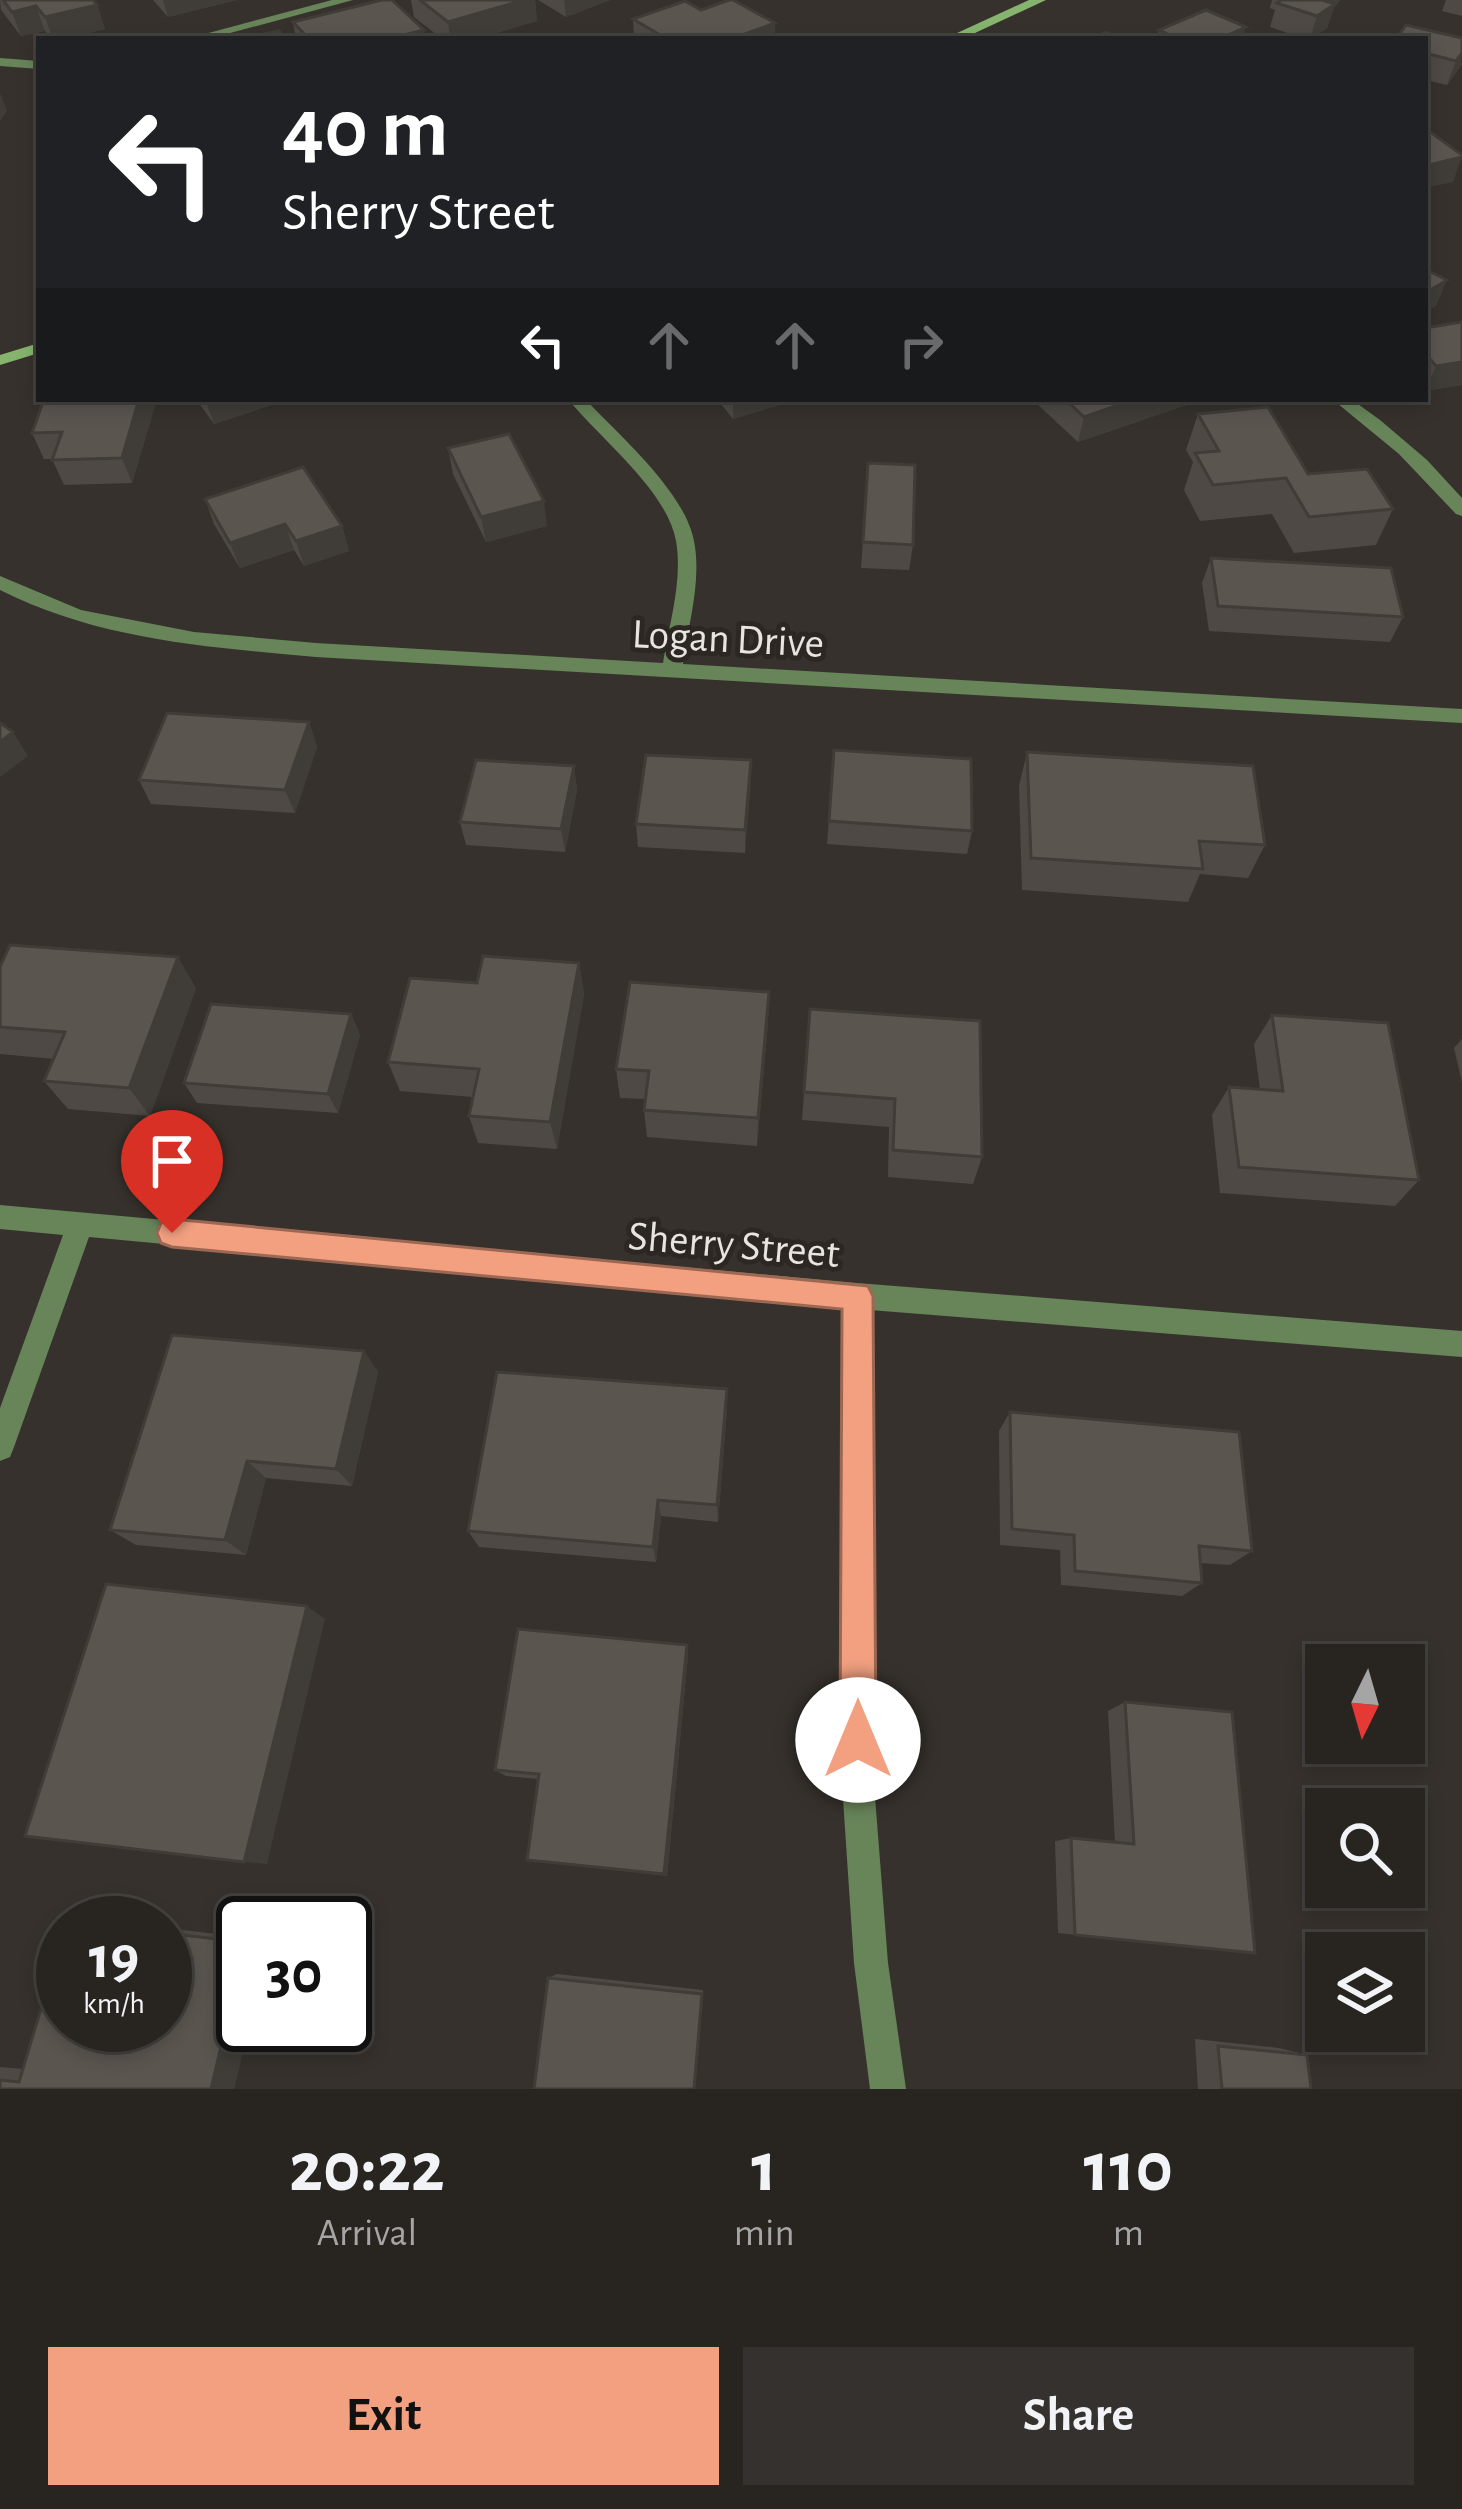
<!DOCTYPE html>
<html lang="en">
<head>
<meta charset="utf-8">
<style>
  body { margin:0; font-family:"Alegreya Sans",sans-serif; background:#34312e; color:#f1f3f6; height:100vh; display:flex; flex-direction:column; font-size:45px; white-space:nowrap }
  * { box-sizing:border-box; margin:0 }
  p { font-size:39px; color:#a5a5a5 }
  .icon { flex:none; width:66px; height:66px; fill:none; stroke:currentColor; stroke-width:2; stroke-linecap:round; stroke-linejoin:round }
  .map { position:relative; height:2089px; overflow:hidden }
  .sheet { display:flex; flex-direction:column; background:#282521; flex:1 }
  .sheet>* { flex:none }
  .banner { position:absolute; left:36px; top:36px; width:1392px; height:366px; border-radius:0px; box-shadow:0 6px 18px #0003,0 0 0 3px #44423f; background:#202124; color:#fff; overflow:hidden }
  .needle { width:78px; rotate:185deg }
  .buttons { position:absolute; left:1305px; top:1644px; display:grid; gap:24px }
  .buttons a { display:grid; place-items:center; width:120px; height:120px; border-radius:0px; background:#282521; box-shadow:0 6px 18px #0003,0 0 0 3px #44423f; font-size:60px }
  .speed { position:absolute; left:36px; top:1896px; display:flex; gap:24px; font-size:60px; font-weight:700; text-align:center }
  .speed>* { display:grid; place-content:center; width:156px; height:156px; border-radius:50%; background:#282521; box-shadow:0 6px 18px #0003,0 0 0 3px #44423f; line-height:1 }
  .speed small { font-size:30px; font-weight:400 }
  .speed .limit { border:6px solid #111; border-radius:18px; background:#fff; color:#111 }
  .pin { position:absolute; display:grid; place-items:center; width:102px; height:102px; color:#fff; margin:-123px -51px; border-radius:50% 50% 50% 0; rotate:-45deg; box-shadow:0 0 12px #0007 }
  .pin .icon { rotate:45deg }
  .me { position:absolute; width:132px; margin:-66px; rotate:0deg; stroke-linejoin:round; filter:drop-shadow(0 0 9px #0008) }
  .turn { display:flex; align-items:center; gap:42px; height:252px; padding:0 48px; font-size:54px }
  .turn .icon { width:156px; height:156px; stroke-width:2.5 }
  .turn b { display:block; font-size:84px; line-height:102px }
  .lanes { display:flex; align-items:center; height:114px; padding:0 48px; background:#0003; justify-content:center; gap:60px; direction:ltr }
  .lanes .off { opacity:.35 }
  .eta { display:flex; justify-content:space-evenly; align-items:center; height:204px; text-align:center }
  .eta b { font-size:72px; font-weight:700; line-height:84px }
  .button { display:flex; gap:24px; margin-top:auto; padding:24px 48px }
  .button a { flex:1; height:138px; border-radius:0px; background:#f2a080; color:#111; font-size:48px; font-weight:700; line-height:138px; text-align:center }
  .button a+a { background:#34312e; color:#f1f3f6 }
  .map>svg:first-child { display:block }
</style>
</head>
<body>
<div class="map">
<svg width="1462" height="2089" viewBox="0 0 1462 2089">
  <rect width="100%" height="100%" fill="#36312c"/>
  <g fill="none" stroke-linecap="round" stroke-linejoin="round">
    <g fill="#68855a" fill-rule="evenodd">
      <polygon points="332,0 353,0 208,39 186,39"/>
      <polygon points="0,58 39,61 39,69 0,66"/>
      <path d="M 568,399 L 585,399 C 619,435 685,492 694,541 C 702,581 688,625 683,664 L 1462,709 L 1462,723 L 316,657 C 207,647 99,640 0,590 L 0,576 L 81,610 L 194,632 L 316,643 L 663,663 C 669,624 683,581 676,541 C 667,490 599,438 568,399 Z"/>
      <polygon points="1332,399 1351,399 1380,420 1427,460 1462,498 1462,516 1456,514 1399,454"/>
      <polygon points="0,1205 857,1283 1462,1331 1462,1357 870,1310 874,1784 888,1963 906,2089 870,2089 854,1963 842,1784 844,1307 89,1237 14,1447 10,1457 0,1461 0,1408 63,1235 0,1229"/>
    </g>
    <g fill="#86b46e" fill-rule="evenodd">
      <polygon points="1029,0 1046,0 962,39 944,39"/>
      <polygon points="39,343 39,353 0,365 0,355"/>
    </g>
  </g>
  <g fill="#4e4945">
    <polygon points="0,0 93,0 97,5 105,29 64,39 52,39 45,31 21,36 1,10"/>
    <polygon points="153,0 237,0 168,17"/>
    <polygon points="411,0 535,0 537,21 476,39 442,39 414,17"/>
    <polygon points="538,0 610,0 566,17"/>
    <polygon points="1272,0 1340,0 1334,7 1327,28 1311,39 1305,39 1270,27 1275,10 1270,8"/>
    <polygon points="1446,0 1462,0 1462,16 1442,11"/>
    <polygon points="633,19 775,23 774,39 634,39"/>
    <polygon points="293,22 426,39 296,39"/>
    <polygon points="1159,30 1242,39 1157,39"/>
    <polygon points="1425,39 1462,64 1447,85 1425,80"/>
    <polygon points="1462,322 1462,385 1425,391 1425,328"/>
    <polygon points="75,399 155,399 156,402 132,483 64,485 52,459 44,459 32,433"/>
    <polygon points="196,399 290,399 214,424"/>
    <polygon points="717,399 800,399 733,419"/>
    <polygon points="1037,399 1204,399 1078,442 1036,403"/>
    <polygon points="1198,414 1308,474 1393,509 1376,545 1294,553 1272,514 1200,521 1184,490 1193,462 1186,450"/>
    <polygon points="448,448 547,526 486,542 453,474"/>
    <polygon points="868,463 913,545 909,570 861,568"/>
    <polygon points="205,499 342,526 349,551 304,566 294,550 240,568 214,524"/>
    <polygon points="1211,558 1403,617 1390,642 1209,631 1202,583"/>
    <polygon points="309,722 317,747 295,813 151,804 139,780"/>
    <polygon points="834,750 972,831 967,854 827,844"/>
    <polygon points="1027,752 1265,845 1248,878 1200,874 1188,902 1022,890 1019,786"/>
    <polygon points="751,760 745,853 638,847 636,824"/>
    <polygon points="574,766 577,790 565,852 466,845 460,822"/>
    <polygon points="579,963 584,994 557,1149 478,1143 469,1116 473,1097 400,1091 388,1062 477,983"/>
    <polygon points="0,967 196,988 150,1116 68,1109 44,1081 54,1059 0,1054"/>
    <polygon points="810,1009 982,1157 973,1184 888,1177 889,1127 802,1120"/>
    <polygon points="351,1014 360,1035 338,1113 197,1103 184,1083"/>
    <polygon points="1272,1015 1419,1180 1395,1206 1220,1193 1212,1115 1229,1087 1260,1089 1254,1044"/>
    <polygon points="768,1023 757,1146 647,1137 644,1110 646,1099 620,1098 616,1069"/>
    <polygon points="1462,1039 1462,1082 1454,1048"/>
    <polygon points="364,1351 378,1372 352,1486 266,1478 246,1555 136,1545 110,1530"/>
    <polygon points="727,1389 727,1409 718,1522 661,1516 656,1562 479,1547 468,1531"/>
    <polygon points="1010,1412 1252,1551 1230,1565 1200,1563 1202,1583 1182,1596 1061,1585 1060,1550 1000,1545 999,1431"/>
    <polygon points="687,1645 688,1656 667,1876 527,1860 538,1779 506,1776 495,1770"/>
    <polygon points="1125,1702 1255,1953 1058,1933 1055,1841 1071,1838 1115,1843 1108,1711"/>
    <polygon points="98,1921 119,1923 67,1923 67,1922"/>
    <polygon points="165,1928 243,1937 243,2025 249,2025 234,2089 0,2089 0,2067 23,2069 165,2025"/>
    <polygon points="557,1974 703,1990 695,2089 548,1978"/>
    <polygon points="1195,2039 1279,2048 1307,2055 1311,2089 1198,2089"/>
  </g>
  <g fill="#403c38">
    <polygon points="163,0 237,0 168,17"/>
    <polygon points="524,0 535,0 537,21 476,39 450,39 448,22"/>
    <polygon points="564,0 610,0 566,17"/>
    <polygon points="1317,0 1340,0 1334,7 1327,28 1310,39 1317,16"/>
    <polygon points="97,5 105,29 64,39 53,39 45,17"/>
    <polygon points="36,6 45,31 21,36 12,12"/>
    <polygon points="775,23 774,39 731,39"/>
    <polygon points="1246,27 1242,39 1219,39"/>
    <polygon points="424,30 426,39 388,39"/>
    <polygon points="1462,53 1461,65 1447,85 1456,61"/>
    <polygon points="0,93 7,111 0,121"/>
    <polygon points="1462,157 1453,182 1425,188 1425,166"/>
    <polygon points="1447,280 1436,306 1425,312 1425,293"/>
    <polygon points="1462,362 1462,385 1425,391 1436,366"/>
    <polygon points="139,399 155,399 156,402 132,483 122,458"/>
    <polygon points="205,399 290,399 214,424"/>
    <polygon points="733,399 800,399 733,419"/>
    <polygon points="1136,399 1204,399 1078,442 1084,417"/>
    <polygon points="544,501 547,526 486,542 481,517"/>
    <polygon points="285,524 294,550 240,568 230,543"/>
    <polygon points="342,526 349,551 304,566 296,541"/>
    <polygon points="309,722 317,747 295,813 285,790"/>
    <polygon points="13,732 28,756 0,777 0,742"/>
    <polygon points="751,760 751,784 745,853 745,830"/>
    <polygon points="574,766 577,790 565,852 561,829"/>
    <polygon points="178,957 196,988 150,1116 129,1088"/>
    <polygon points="579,963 584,994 557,1149 550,1122"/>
    <polygon points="769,992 768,1023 757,1146 758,1118"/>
    <polygon points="351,1014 360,1035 338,1113 328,1094"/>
    <polygon points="364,1351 378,1372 352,1486 336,1469"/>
    <polygon points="727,1389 727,1409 718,1522 717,1505"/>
    <polygon points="247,1461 266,1478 246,1555 225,1540"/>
    <polygon points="658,1500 661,1516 656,1562 653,1547"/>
    <polygon points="307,1606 325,1619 267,1864 244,1862"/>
    <polygon points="687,1645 688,1656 667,1876 664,1874"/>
    <polygon points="243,1953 243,2025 249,2025 234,2089 211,2089"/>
  </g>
  <g fill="#5b5550" stroke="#403c38" stroke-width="3">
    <polygon points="3,0 93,0 97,5 45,17 36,6 12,12"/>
    <polygon points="382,0 392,0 424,30 388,39 309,39 293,22"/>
    <polygon points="420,0 524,0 448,22"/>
    <polygon points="729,0 733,0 775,23 731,39 667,39 633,19 685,1 701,10"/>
    <polygon points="1281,0 1322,0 1335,4 1317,16 1277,3"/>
    <polygon points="1206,10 1246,27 1219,39 1179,39 1159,30"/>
    <polygon points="1406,25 1462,38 1462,53 1456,61 1425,53 1425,39 1396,39"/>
    <polygon points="279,31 285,39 237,39"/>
    <polygon points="1106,32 1122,39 1091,39"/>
    <polygon points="1425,128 1462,155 1462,157 1425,166"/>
    <polygon points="1425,269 1447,280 1425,293"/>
    <polygon points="1462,322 1462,362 1436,366 1425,353 1425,328"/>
    <polygon points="75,399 139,399 122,458 52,460 62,432 32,433 43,402 74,401"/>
    <polygon points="1065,399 1136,399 1084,417"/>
    <polygon points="1268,407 1308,474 1367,469 1393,509 1309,517 1286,478 1213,485 1195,453 1219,451 1198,414"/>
    <polygon points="509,434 544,501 481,517 448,448"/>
    <polygon points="868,463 915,465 913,545 863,542"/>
    <polygon points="303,467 342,526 296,541 285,524 230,543 205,499"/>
    <polygon points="1211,558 1391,568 1403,617 1218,606"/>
    <polygon points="167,713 309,722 285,790 139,780"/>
    <polygon points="0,723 13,732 0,742"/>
    <polygon points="834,750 971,759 972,831 829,821"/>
    <polygon points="1027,752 1253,766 1265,845 1199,841 1203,869 1031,858"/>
    <polygon points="646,755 751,760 745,830 636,824"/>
    <polygon points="476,760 574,766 561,829 460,822"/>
    <polygon points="10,945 178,957 129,1088 44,1081 65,1032 0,1027 0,967"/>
    <polygon points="483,956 579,963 550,1122 469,1116 479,1069 388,1062 410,978 477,983"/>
    <polygon points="630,982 769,992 758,1118 644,1110 649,1071 616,1069"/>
    <polygon points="211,1004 351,1014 328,1094 184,1083"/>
    <polygon points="810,1009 980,1021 982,1157 893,1150 895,1099 804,1092"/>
    <polygon points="1272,1015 1388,1023 1419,1180 1239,1167 1229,1087 1283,1091"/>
    <polygon points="172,1335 364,1351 336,1469 247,1461 225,1540 110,1530"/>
    <polygon points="497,1372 727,1389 717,1505 658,1500 653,1547 468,1531"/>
    <polygon points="1010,1412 1239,1432 1252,1551 1199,1546 1202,1583 1075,1571 1074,1535 1012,1529"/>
    <polygon points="106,1584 307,1606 244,1862 25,1836"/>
    <polygon points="518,1629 687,1645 664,1874 527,1860 539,1774 495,1770"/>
    <polygon points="1125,1702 1232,1712 1255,1953 1075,1935 1071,1838 1134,1844"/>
    <polygon points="165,1933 243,1942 243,1953 211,2089 0,2089 0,2080 19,2082 63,1935 63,2025 165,2025"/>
    <polygon points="548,1978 702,1994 694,2089 534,2089"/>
    <polygon points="1218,2046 1307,2055 1311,2089 1222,2089"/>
  </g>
  <polygon fill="#f2a080" stroke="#9d6853" stroke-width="3" points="172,1219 868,1286 873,1296 876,1740 871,1753 858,1758 845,1753 840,1740 842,1309 172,1247 161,1243 157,1233 161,1223"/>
  <g text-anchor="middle" stroke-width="10" stroke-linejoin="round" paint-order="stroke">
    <g font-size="42" fill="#e8e4e1" stroke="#2c2722">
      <text transform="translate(728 637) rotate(3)" y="15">Logan Drive</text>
      <text transform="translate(734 1243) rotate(5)" y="15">Sherry Street</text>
    </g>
  </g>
</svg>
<div class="buttons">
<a><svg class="needle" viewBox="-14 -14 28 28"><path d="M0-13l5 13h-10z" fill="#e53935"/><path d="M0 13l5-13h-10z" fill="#a5a5a5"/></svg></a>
<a><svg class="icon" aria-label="search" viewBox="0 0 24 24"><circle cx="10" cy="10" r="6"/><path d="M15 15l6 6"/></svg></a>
<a><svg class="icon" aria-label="layers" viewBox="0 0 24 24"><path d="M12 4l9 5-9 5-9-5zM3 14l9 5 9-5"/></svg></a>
</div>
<div class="speed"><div>19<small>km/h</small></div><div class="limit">30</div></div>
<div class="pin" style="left:172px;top:1233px;background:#d93025"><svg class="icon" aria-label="arrive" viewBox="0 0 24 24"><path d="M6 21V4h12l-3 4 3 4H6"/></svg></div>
<svg class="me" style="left:858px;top:1740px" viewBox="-20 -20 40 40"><circle r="19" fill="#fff"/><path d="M0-13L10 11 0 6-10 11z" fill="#f2a080"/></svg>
<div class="banner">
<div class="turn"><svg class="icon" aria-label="left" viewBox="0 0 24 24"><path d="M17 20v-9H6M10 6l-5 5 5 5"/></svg><div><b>40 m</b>Sherry Street</div></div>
<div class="lanes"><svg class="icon" aria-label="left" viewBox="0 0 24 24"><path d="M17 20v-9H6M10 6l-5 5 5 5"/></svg><svg class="icon off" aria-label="ahead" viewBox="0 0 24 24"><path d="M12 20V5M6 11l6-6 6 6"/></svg><svg class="icon off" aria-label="ahead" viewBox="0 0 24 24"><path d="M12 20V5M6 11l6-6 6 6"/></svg><svg class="icon off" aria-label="right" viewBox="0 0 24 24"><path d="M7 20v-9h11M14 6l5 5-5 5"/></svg></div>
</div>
</div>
<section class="sheet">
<div class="eta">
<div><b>20:22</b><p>Arrival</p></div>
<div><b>1</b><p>min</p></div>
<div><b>110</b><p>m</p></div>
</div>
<div class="button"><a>Exit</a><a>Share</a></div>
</section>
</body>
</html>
